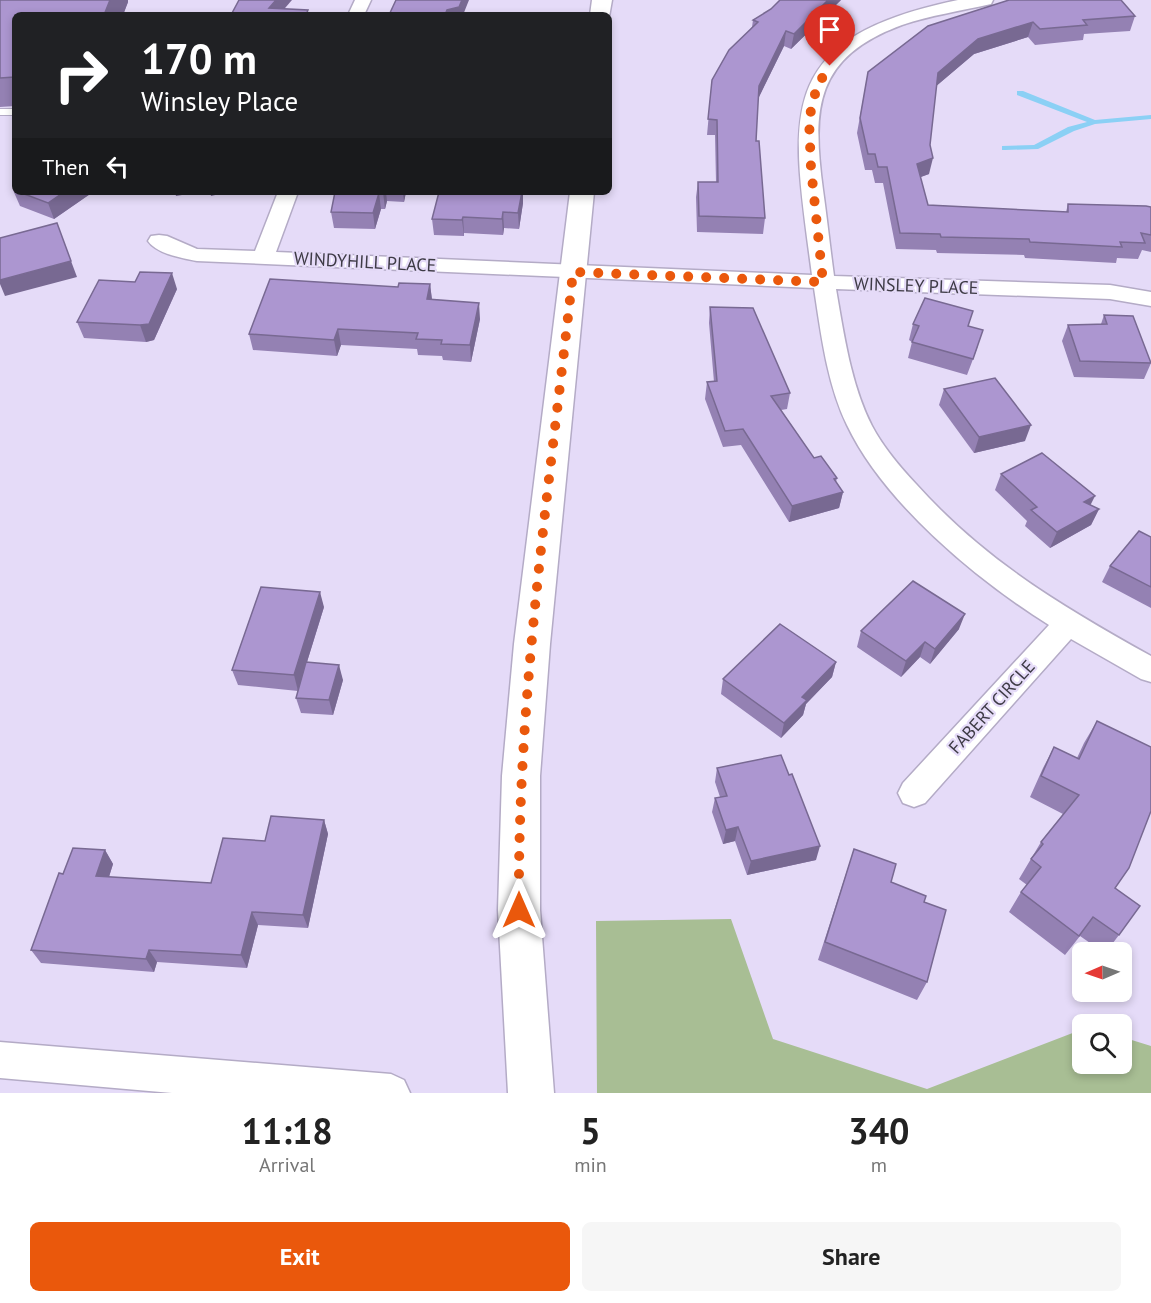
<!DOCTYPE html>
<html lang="en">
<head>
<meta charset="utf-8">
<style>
  body { margin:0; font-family:"PT Sans",sans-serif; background:#f6f6f6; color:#222; height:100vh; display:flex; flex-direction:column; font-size:22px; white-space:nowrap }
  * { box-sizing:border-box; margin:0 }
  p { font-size:20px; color:#767676 }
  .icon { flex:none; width:33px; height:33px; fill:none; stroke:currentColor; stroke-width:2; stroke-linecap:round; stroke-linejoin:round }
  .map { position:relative; height:1093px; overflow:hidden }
  .drawer { display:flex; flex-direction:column; background:#fff; flex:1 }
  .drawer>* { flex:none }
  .top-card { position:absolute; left:12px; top:12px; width:600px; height:183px; border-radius:9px; box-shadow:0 3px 9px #0003; background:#202124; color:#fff; overflow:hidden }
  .needle { width:39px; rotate:268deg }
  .fabs { position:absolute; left:1072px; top:942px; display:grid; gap:12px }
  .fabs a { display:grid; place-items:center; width:60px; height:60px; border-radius:9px; background:#fff; box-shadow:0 3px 9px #0003; font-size:30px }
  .pin { position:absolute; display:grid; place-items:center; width:51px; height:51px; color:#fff; margin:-62px -26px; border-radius:50% 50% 50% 0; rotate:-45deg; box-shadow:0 0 6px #0007 }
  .pin .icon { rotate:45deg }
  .me { position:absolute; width:66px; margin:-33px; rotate:0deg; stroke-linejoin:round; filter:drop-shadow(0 0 4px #0008) }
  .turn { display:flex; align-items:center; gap:21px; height:126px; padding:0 30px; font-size:27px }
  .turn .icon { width:78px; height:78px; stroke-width:2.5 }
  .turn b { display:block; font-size:42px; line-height:51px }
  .then { display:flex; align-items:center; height:57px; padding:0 30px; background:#0003; gap:12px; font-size:22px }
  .eta { display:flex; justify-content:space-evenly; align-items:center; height:102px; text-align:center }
  .eta b { font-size:36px; font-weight:600; line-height:42px }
  .button { display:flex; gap:12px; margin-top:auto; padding:12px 30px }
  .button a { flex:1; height:69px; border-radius:9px; background:#ea580c; color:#fff; font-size:24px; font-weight:600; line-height:69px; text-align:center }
  .button a+a { background:#f6f6f6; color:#222 }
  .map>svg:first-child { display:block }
</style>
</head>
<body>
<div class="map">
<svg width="1151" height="1093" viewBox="0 0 1151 1093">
  <rect width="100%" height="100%" fill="#e5dbf8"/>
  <polygon fill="#a8be94" points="731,919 773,1039 927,1089 1083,1029 1083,1064 1122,1064 1122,1037 1151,1046 1151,1093 597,1093 596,921"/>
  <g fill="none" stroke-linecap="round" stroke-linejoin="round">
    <polygon fill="#8bd0f5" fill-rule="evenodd" points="1017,91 1023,91 1095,120 1151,115 1151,119 1095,124 1074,131 1038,149 1005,150 1002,150 1002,146 1034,145 1068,127 1087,122 1017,95"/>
    <g stroke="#b4abc6" stroke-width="2">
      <rect id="service" x="0" y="109" width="15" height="6"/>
    </g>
    <g stroke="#b4abc6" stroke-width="3">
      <g id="minor">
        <polygon points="355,0 371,0 364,15 348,15"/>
        <path d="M 958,0 L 993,0 L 991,4 C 961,11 931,15 902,25 C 815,57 812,108 823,190 C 827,218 830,247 834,276 L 1110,285 L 1151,292 L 1151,306 L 1110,299 L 836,289 C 844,335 851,385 872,426 C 883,447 900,467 916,484 C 985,561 1063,607 1151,656 L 1151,682 L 1141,679 L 1071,639 L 925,803 L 914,807 L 903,803 L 898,793 L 903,783 L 1049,625 C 977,580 884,503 847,425 C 827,384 821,334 814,288 L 197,261 C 182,258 157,254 148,241 L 151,236 L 159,235 L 167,236 L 197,249 L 255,251 L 278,192 L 298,192 L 276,252 L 812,275 C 791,115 771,39 958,0 Z"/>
        <polygon points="0,1042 391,1074 404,1080 410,1093 172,1093 0,1078"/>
      </g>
    </g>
    <g stroke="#b4abc6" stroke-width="3">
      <g id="tertiary">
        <polygon points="592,0 612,0 609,17 609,15 590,15"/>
        <polygon points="570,192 594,192 550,644 540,776 540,910 554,1093 508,1093 498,910 502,776 514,644"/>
      </g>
    </g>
    <use href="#service" fill="#fff" fill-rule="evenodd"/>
    <use href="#minor" fill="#fff" fill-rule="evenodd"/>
    <use href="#tertiary" fill="#fff" fill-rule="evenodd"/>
  </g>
  <g fill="#9481b3">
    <polygon points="0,0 128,2 123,15 15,15 15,106 0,107"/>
    <polygon points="841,0 791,49 784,46 758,99 756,141 765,218 763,234 697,232 696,197 698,182 716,182 715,135 707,135 712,80 752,27 753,20"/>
    <polygon points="1135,16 1130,31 1084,34 1083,40 1035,45 1028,37 974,54 936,86 930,145 929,174 920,177 928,205 1066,212 1068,204 1151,207 1151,252 1142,250 1138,259 1117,258 1116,263 1025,258 1024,255 937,253 936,250 896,249 883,183 875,183 872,170 865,170 857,133 868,72 928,26"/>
    <polygon points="15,189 15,192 93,192 54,219 20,206 13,190"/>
    <polygon points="335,192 406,192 404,202 387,201 385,209 381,209 375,229 334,228 331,212"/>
    <polygon points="523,203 519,229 504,228 503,235 464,233 464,236 434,235 432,219"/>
    <polygon points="430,284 432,300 480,319 471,362 443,360 442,356 418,355 417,349 341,345 337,356 253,350 249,334 398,287"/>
    <polygon points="177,289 154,340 146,342 84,338 77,322"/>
    <polygon points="710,307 790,393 787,409 781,410 814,458 837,478 836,482 843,492 839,508 789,522 741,445 723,447 705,399 707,382 714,382 709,323"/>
    <polygon points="1104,315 1151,363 1144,379 1074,377 1062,341 1068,325 1101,324"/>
    <polygon points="913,324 969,326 978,346 967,375 908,358 912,342 909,340"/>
    <polygon points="944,389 1025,441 974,453 939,405"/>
    <polygon points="1001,474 1090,505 1099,509 1091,525 1050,548 1025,526 1027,521 995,490"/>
    <polygon points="1151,537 1151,608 1102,582 1110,566"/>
    <polygon points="324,607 307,662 343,680 333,715 301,713 296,698 298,691 238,685 232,670"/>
    <polygon points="959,629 930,664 920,657 901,677 857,647 861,631"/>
    <polygon points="836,662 832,677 806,704 803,715 781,738 721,694 723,679"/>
    <polygon points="1097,721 1119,935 1106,952 1103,952 1080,936 1065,955 1009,912 1021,892 1027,885 1019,879 1041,842 1063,814 1030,797 1043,768 1054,747 1077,758 1084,743"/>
    <polygon points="717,768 816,860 747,875 735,841 723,844 712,812 715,798 720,797 715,782"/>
    <polygon points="324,820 328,834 308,928 258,925 247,968 157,962 154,972 41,963 31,950 63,874 105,850 113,864 109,877 211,883 265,841"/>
    <polygon points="854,849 891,882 924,902 927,982 917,1000 818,960"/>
  </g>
  <g fill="#786992">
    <polygon points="110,0 128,0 128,2 123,15 104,15"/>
    <polygon points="276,0 292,0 279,15 269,8"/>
    <polygon points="462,0 469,0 463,15 445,15 447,10"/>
    <polygon points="828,0 841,0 791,49 794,34"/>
    <polygon points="1033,22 1028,37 974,54 934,88 938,73 978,39"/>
    <polygon points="786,31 784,46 757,101 759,86"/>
    <polygon points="933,158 929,174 913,180 917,164"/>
    <polygon points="64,192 93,192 54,219 48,203"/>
    <polygon points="175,192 200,192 176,196"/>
    <polygon points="210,192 228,192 211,196"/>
    <polygon points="383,192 386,192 387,201 385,209"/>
    <polygon points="403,192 406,192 404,202"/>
    <polygon points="522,192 523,192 523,203 519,229 518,213"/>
    <polygon points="379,193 381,209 375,229 373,213"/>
    <polygon points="503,212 504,228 503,235 502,219"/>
    <polygon points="463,217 464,233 464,236 462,220"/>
    <polygon points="71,261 77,277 5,296 0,284 0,280"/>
    <polygon points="172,273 177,289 154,340 146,342 140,325"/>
    <polygon points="430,284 432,300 427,299"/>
    <polygon points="479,303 480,319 471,362 470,345"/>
    <polygon points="338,329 341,345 337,356 334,340"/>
    <polygon points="1031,425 1025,441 974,453 979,437"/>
    <polygon points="843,492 839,508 789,522 792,506"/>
    <polygon points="1095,496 1087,512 1084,502"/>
    <polygon points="1099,509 1091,525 1050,548 1057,532"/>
    <polygon points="320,592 324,607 298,691 294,675"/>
    <polygon points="965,614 959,629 930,664 935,649"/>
    <polygon points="925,642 920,657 901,677 906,661"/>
    <polygon points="836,662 832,677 806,704 803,715 781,738 784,723 802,697"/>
    <polygon points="339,665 343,680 333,715 329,700"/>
    <polygon points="324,820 328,834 308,928 303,915"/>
    <polygon points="738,827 735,841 723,844 726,830"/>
    <polygon points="820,846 816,860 747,875 751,861"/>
    <polygon points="105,850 113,864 105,889 96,876"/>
    <polygon points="252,912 258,925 247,968 241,955"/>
    <polygon points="149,950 157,962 154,972 146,959"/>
  </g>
  <g fill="#ac96d0" stroke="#786992" stroke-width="1.5">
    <polygon points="0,0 110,0 104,15 15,15 15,77 0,78"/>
    <polygon points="239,0 276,0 269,8 308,10 306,15 231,15"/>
    <polygon points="396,0 462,0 459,7 447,10 445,15 389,15"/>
    <polygon points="780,0 828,0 794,34 786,31 759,86 756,141 759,141 765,218 699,216 698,182 718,182 717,120 708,119 712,80 729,50 758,22 753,20 771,9"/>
    <polygon points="1009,0 1121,0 1135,16 1083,20 1087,25 1040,29 1033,22 978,39 938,73 930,145 933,158 917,164 928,205 1068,212 1068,204 1146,206 1151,207 1151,235 1141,233 1145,243 1120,242 1122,247 1030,242 1029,239 941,237 940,234 900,233 887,167 878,167 875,154 868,154 860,118 868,72 928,26"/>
    <polygon points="19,192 64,192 48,203"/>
    <polygon points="335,192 383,192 379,193 373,213 331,212"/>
    <polygon points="439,192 522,192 518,213 503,212 502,219 463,217 462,220 432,219"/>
    <polygon points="57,223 71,261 0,280 0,238"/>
    <polygon points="140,272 172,273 149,324 140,325 77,322 99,280 135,282"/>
    <polygon points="270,279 398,287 399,283 430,284 427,299 479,303 470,345 441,344 442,340 416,339 418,333 338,329 334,340 249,334"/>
    <polygon points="925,298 973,311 968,326 983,330 973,359 912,342 919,326 913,324"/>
    <polygon points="710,307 753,308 790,393 771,396 814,458 821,456 837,478 834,479 843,492 792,506 743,429 725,431 707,382 717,381"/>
    <polygon points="1104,315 1133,316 1151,363 1080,361 1068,325 1107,324"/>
    <polygon points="995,378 1031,425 979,437 944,389"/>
    <polygon points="1042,453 1095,496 1084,502 1099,509 1057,532 1031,510 1037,507 1001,474"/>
    <polygon points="1139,531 1151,537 1151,587 1110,566"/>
    <polygon points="913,581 965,614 935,649 925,642 906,661 861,631"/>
    <polygon points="261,587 320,592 294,675 232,670"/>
    <polygon points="780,624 836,662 802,697 807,700 784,723 723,679"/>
    <polygon points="306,662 339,665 329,700 296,698"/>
    <polygon points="1097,721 1151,747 1151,811 1129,868 1115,888 1140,906 1119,935 1093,917 1079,936 1021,892 1041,867 1031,859 1043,844 1041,842 1079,795 1041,776 1054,747 1079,759"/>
    <polygon points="781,755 789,775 792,774 820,846 751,861 738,827 726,830 715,798 727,796 717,768"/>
    <polygon points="271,816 324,820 303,915 252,912 241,955 149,950 146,959 31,950 59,873 63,874 73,848 105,850 96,876 211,883 223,838 265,841"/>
    <polygon points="854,849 896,864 891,882 926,896 924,902 946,910 927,982 825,942"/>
  </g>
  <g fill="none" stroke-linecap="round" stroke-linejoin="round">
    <path stroke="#ea580c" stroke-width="10" stroke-dasharray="0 18" d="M 519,910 C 517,697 550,484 573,272 L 823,282 L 811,168 L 809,119 L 817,86 L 830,66"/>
  </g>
  <g text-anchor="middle" stroke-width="4.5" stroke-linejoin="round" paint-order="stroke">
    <g font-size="18" fill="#3e3b46" stroke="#e5dbf8">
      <text transform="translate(365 262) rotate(3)" y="6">WINDYHILL PLACE</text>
      <text transform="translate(916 286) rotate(2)" y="6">WINSLEY PLACE</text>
      <text transform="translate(992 707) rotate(-48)" y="6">FABERT CIRCLE</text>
    </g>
  </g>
</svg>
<div class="fabs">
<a><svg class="needle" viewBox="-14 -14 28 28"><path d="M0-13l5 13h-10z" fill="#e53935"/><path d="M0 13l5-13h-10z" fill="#767676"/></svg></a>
<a><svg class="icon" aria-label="search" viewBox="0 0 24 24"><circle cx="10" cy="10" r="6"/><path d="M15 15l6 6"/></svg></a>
</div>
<div class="pin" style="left:830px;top:66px;background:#d93025"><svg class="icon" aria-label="arrive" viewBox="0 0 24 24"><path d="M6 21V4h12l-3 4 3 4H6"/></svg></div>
<svg class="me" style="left:519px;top:910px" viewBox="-20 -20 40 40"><path d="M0-17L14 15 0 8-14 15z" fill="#ea580c" stroke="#fff" stroke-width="4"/></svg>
<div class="top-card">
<div class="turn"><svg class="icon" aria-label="right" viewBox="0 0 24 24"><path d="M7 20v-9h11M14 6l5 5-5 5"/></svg><div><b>170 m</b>Winsley Place</div></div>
<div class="then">Then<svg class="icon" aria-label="left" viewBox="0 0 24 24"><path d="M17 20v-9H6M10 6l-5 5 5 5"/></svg></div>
</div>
</div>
<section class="drawer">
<div class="eta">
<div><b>11:18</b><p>Arrival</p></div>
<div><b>5</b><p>min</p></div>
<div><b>340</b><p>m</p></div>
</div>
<div class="button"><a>Exit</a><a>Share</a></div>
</section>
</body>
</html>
